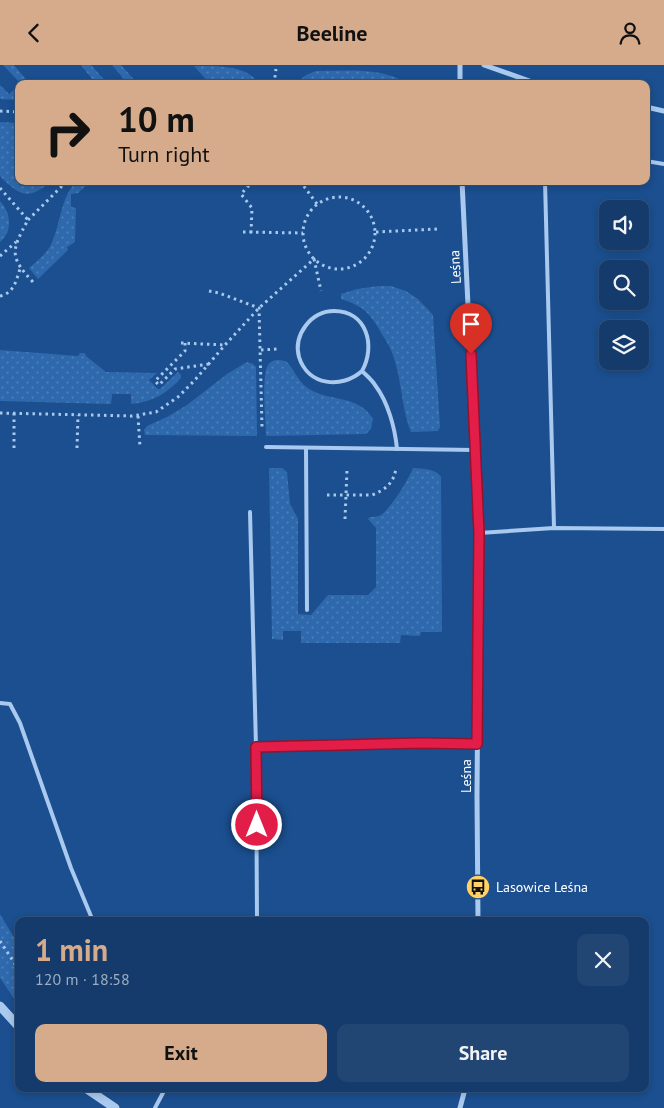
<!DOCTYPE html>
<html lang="en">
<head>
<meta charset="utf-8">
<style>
  body { margin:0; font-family:"PT Sans",sans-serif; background:#214673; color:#f1f3f6; height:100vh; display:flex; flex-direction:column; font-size:19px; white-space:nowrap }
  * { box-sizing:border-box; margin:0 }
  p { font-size:16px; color:#9dadc1 }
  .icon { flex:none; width:28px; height:28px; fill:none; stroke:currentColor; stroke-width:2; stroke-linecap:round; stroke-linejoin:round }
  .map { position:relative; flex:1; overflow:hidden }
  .side { position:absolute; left:15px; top:852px; width:634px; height:175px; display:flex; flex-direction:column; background:#143b6b; border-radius:10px; box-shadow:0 2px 8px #0003,0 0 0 1px #33557e }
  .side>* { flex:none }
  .hud { position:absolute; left:15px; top:15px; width:635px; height:105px; border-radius:10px; box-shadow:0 2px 8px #0003,0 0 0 1px #33557e; background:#d6ab8b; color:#111; overflow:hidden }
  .tools { position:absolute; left:599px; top:135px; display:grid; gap:10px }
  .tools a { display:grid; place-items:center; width:50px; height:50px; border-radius:10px; background:#143b6b; box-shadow:0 2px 8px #0003,0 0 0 1px #33557e; font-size:25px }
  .pin { position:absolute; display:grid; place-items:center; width:42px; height:42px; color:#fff; margin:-51px -21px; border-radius:50% 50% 50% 0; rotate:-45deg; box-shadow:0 0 5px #0007 }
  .pin .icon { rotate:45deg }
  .me { position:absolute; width:55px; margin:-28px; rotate:0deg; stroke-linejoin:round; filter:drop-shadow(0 0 4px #0008) }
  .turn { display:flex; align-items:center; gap:18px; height:105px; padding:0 20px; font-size:22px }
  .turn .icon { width:65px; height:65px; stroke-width:2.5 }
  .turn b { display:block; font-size:35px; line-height:42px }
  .round { display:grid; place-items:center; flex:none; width:52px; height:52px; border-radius:10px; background:#214673 }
  .overview { display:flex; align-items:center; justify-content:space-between; height:85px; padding:0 20px }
  h1 { font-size:30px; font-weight:700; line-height:38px; color:#d6ab8b }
  .primary-button { display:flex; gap:10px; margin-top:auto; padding:10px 20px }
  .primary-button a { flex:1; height:58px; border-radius:10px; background:#d6ab8b; color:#111; font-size:20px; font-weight:700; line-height:58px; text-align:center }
  .primary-button a+a { background:#214673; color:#f1f3f6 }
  header { display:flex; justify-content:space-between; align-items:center; height:65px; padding:0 20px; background:#d6ab8b; color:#111; font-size:22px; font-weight:700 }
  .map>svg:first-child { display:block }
</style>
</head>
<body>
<header><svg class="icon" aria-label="back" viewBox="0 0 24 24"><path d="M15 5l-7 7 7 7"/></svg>Beeline<svg class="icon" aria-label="person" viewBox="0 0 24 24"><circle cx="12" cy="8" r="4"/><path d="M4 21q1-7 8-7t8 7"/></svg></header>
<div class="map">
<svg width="664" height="1043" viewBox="0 0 664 1043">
  <defs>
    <pattern id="grass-dots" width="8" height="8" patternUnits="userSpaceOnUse" patternTransform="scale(1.25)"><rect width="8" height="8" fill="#2e69ad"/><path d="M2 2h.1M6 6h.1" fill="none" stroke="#4d80b9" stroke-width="1.8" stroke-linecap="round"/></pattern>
  </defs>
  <rect width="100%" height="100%" fill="#1b4f8f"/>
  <g fill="url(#grass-dots)">
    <polygon points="3,0 14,0 30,19 21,19"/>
    <polygon points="81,0 91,0 108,19 96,19"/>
    <polygon points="112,0 121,0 138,19 128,19"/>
    <path d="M 194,1 C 215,1 250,0 258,19 L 210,19 Z"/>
    <path d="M 316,6 C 348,6 381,2 409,19 L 295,19 L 306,10 Z"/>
    <polygon points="0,20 9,29 19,20 19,35 0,34"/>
    <path d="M 0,57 L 19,58 L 19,116 L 51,116 C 29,136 19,131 0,111 Z"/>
    <path d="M 77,116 L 91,116 L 78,128 L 71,129 L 71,142 L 76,143 L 75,177 L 67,182 L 68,185 L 38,214 L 29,203 C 37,196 48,188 52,177 C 61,157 61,131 77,116 Z"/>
    <path d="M 0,136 C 11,148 13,166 0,177 Z"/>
    <path d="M 378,221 L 391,221 L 406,226 L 418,234 L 433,250 L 440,362 L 438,366 L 411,367 C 400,340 402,306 389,281 C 386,275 382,270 379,264 C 368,246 362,241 341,234 L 341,229 L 357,224 Z"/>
    <path d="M 0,285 L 78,291 L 80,288 L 85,288 L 86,291 L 106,307 L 157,308 L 149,315 L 158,324 L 160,324 L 178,307 L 181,310 L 181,313 C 166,329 153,337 131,339 L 131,329 L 112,329 L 111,339 L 0,336 Z"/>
    <path d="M 279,295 L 286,296 C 294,304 297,314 305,321 C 326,338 358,328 373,354 L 371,364 L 366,369 L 266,371 C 266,355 261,312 268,300 C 271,296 274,295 279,295 Z"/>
    <polygon points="247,297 253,299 256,302 257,371 145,370 144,365 147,361 167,352 187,340 227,309"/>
    <path d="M 269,403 L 282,403 L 287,407 L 290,439 L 298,454 L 298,549 L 311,550 L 328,530 L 368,530 L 376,522 L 376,463 L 368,454 L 370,452 C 374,452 377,452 381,450 C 390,444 409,414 413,403 C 423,404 435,403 441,412 L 442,567 L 421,567 L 420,571 L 401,570 L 400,578 L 301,578 L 301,566 L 283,566 L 283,575 L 272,574 Z"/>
    <polygon points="0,849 19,881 19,938 13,932 0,913"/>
  </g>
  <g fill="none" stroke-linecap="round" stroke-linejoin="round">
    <g stroke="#a9c9ee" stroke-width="3" stroke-dasharray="2.5 4" stroke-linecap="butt">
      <polyline points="274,19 276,4"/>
      <polyline points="0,46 19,47"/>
      <polyline points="300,116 317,139"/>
      <path d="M 0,123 L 28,155 C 11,186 9,192 34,218"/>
      <circle cx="339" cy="168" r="36"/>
      <polyline points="28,155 67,116"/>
      <polyline points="243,167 303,168"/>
      <polyline points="376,167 438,164"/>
      <polyline points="251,168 252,143 241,129 253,116"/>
      <polyline points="0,191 16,177"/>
      <polyline points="209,226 219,228 259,243 262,362"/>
      <path d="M 0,231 C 14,228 16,216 20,204"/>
      <polyline points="181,278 225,280"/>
      <polyline points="185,278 185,286 155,316 159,320 175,304 209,299"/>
      <polyline points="261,285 277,284"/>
      <polyline points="0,348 132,351 156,347 178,332 194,316 225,280 259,243 314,194 321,226"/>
      <polyline points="138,351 140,382"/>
      <polyline points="14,383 14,348"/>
      <polyline points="77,383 78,350"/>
      <path d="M 327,430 L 372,430 C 385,425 394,418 396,403"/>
      <polyline points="345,454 347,405"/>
      <polyline points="0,876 19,905"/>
    </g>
    <g stroke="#a9c9ee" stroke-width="4">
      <polyline points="646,96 664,99"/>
      <polyline points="545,116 554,463"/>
      <path d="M 362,306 C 342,324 308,321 299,292 C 293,270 311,246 334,246 C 367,246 376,281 362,306 C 366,310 372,315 375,320 C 388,337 395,363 397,384"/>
      <polyline points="266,382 475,385"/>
      <polyline points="306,383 307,545"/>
      <polyline points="250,447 256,682 422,678 477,679"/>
      <polyline points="479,468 554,463 664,464"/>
      <polyline points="0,638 10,639 20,658 71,803 93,856"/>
      <polyline points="256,682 257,856"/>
      <polyline points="155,1043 165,1024"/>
    </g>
    <g stroke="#a9c9ee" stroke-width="5">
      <polyline points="460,0 460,19"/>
      <polyline points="484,0 538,19"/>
      <polyline points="646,42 664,46"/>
      <polyline points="462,116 479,468 477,731 478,856"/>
      <polyline points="460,1043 465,1024"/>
    </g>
    <g stroke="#a9c9ee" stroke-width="9">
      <polyline points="0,941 19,962"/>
      <polyline points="87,1024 115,1043"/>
    </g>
  </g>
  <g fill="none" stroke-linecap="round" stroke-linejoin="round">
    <g stroke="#92132f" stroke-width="12">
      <polyline id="route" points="257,760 256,682 422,678 477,679 479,468 471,289"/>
    </g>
    <use href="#route" stroke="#e11d48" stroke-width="9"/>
  </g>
  <defs>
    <g id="bus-disc" transform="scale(1.25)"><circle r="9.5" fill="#ffd166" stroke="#1b4f8f"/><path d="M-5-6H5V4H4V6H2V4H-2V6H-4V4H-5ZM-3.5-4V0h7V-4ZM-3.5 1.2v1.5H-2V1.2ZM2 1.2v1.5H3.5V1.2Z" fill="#111"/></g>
  </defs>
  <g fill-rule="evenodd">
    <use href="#bus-disc" x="478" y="822"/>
  </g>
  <g text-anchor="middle" stroke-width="4" stroke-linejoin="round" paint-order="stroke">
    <g font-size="14" fill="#fff" stroke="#1b4f8f">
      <text transform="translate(455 202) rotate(-93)" y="5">Leśna</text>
      <text transform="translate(466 711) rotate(-90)" y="5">Leśna</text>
    </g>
    <g font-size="14" fill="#fff" stroke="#1b4f8f" text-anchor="start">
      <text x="496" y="827">Lasowice Leśna</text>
    </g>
  </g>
</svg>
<div class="tools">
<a><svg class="icon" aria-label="sound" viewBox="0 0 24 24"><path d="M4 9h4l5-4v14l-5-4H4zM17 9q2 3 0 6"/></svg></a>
<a><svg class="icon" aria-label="search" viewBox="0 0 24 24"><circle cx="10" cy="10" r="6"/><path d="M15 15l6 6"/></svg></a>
<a><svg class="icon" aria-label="layers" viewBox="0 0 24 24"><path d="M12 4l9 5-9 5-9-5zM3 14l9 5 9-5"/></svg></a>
</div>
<div class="pin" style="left:471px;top:289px;background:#d93025"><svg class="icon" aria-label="arrive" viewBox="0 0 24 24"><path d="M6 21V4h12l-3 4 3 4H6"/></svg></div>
<svg class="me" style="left:257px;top:760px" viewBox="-20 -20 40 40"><circle r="17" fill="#e11d48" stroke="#fff" stroke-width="3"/><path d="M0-11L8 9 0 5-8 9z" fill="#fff"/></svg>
<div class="hud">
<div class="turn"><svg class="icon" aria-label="right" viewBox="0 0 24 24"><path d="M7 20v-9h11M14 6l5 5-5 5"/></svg><div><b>10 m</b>Turn right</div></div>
</div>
<section class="side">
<div class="overview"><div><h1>1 min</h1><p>120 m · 18:58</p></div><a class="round"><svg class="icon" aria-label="close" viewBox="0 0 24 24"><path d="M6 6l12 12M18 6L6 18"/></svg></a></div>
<div class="primary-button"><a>Exit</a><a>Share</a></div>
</section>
</div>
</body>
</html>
